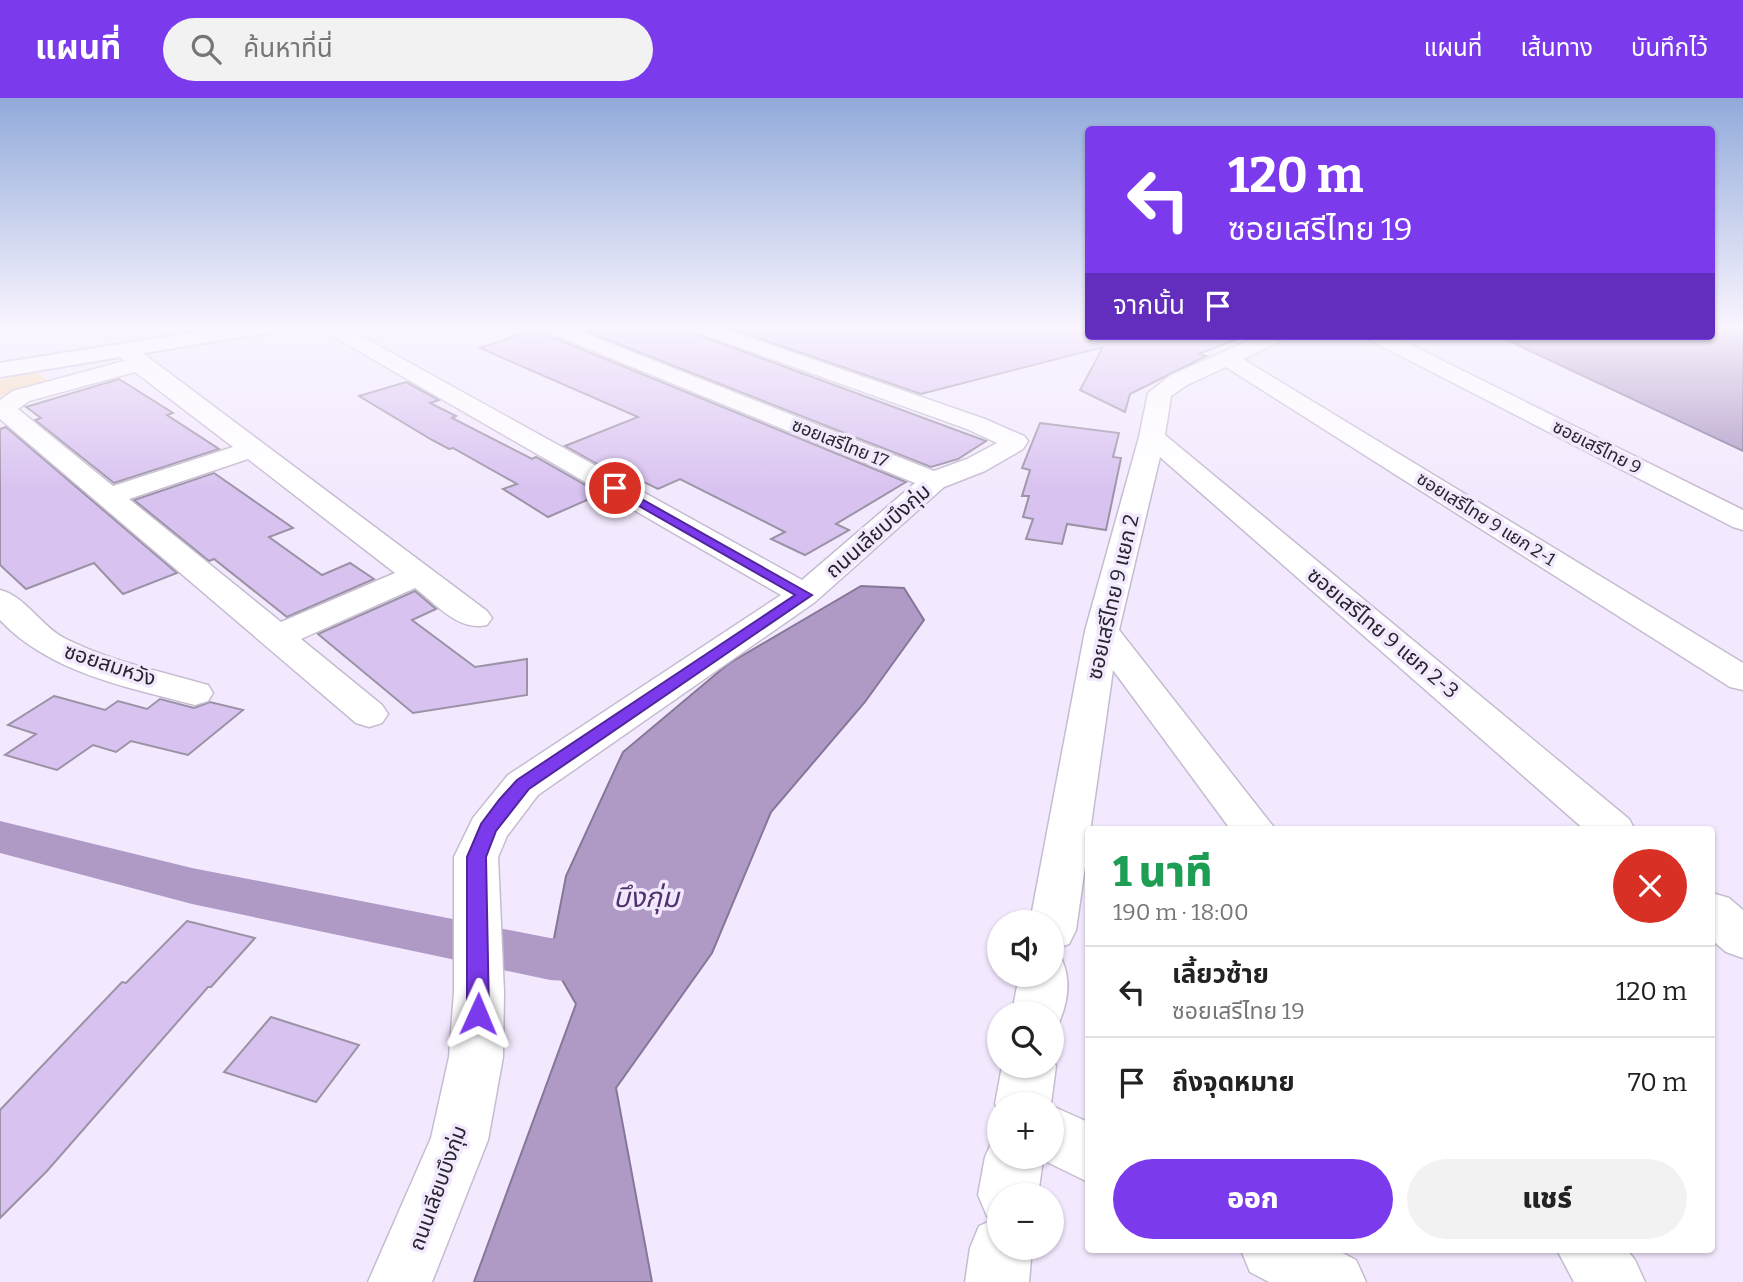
<!DOCTYPE html>
<html lang="th">
<head>
<meta charset="utf-8">
<style>
  body { margin:0; font-family:Bitter,"Noto Sans Thai",serif; background:#f2f2f2; color:#222; height:100vh; display:flex; flex-direction:column; font-size:26px; white-space:nowrap }
  * { box-sizing:border-box; margin:0 }
  p { font-size:23px; color:#767676 }
  .icon { flex:none; width:38px; height:38px; fill:none; stroke:currentColor; stroke-width:2; stroke-linecap:round; stroke-linejoin:round }
  .map { position:relative; flex:1; overflow:hidden }
  .drawer { position:absolute; left:1085px; top:728px; width:630px; height:427px; display:flex; flex-direction:column; background:#fff; border-radius:7px; box-shadow:0 2px 5px #0004 }
  .drawer>* { flex:none }
  .top-card { position:absolute; left:1085px; top:28px; width:630px; height:214px; border-radius:7px; box-shadow:0 2px 5px #0004; background:#7c3aed; color:#fff; overflow:hidden }
  .fabs { position:absolute; left:987px; top:812px; display:grid; gap:14px }
  .fabs a { display:grid; place-items:center; width:77px; height:77px; border-radius:50%; background:#fff; box-shadow:0 2px 5px #0004; font-size:35px }
  .pin { position:absolute; display:grid; place-items:center; width:60px; height:60px; color:#fff; margin:-30px; border:4px solid #fff; border-radius:50%; box-shadow:0 2px 7px #0007 }
  .me { position:absolute; width:77px; margin:-38px; rotate:1deg; stroke-linejoin:round; filter:drop-shadow(0 0 5px #0008) }
  .turn { display:flex; align-items:center; gap:24px; height:147px; padding:0 28px; font-size:32px }
  .turn .icon { width:91px; height:91px; stroke-width:2.5 }
  .turn b { display:block; font-size:49px; line-height:60px }
  .then { display:flex; align-items:center; height:66px; padding:0 28px; background:#0003; gap:14px; font-size:26px }
  .round { display:grid; place-items:center; flex:none; width:74px; height:74px; border-radius:37px; background:#f2f2f2 }
  .summary { display:flex; align-items:center; justify-content:space-between; height:119px; padding:0 28px }
  h1 { font-size:42px; font-weight:800; line-height:52px; color:#1e9e55 }
  .action { display:flex; gap:14px; margin-top:auto; padding:14px 28px }
  .action a { flex:1; height:80px; border-radius:42px; background:#7c3aed; color:#fff; font-size:28px; font-weight:800; line-height:80px; text-align:center }
  .action a+a { background:#f2f2f2; color:#222 }
  ul { padding:0; list-style:none }
  li { display:flex; align-items:center; gap:21px; height:91px; padding:0 28px; border-top:2px solid #e0e0e0 }
  li div { flex:1 }
  li b { display:block; font-size:26px }
  li em { font-style:normal }
  header { display:flex; align-items:center; gap:42px; box-sizing:border-box; height:98px; padding:0 35px; background:#7c3aed; color:#fff }
  header strong { font-size:33px }
  nav { display:flex; gap:38px; margin-inline-start:auto; font-size:24px }
  .search { width:490px; height:63px; background:#f2f2f2; display:flex; align-items:center; gap:18px; box-sizing:border-box; padding:0 24px; border-radius:38px; color:#767676; font-size:26px }
  .map>svg:first-child { display:block }
</style>
</head>
<body>
<header>
<strong>แผนที่</strong>
<div class="search"><svg class="icon" aria-label="search" viewBox="0 0 24 24"><circle cx="10" cy="10" r="6"/><path d="M15 15l6 6"/></svg>ค้นหาที่นี่</div>
<nav><a>แผนที่</a><a>เส้นทาง</a><a>บันทึกไว้</a></nav>
</header>
<div class="map">
<svg width="1743" height="1184" viewBox="0 0 1743 1184">
  <rect width="100%" height="100%" fill="#f3e9fe"/>
  <polygon fill="#f5d9ad" points="36,273 50,285 0,298 0,282"/>
  <g fill="#af9ac6" stroke="#867798" stroke-width="2">
    <polygon points="1712,229 1743,229 1743,353 1498,238 1712,238"/>
    <polygon points="861,488 904,490 924,522 865,604 771,714 712,855 616,990 652,1184 474,1184 576,906 550,861 566,778 623,654 728,566"/>
  </g>
  <g fill="none" stroke-linecap="round" stroke-linejoin="round">
    <polygon fill="#af9ac6" fill-rule="evenodd" points="0,723 192,770 550,840 601,843 618,849 626,864 618,879 601,885 550,882 192,806 0,755"/>
  </g>
  <g fill="#d8c2f0" stroke="#9b92a5" stroke-width="2">
    <polygon points="603,229 689,229 693,235 986,343 958,361 931,369 588,234"/>
    <polygon points="726,229 1088,229 1088,238 1237,238 1237,241 1198,256 1206,258 1130,296 1125,314 1080,292 1103,249 921,296"/>
    <polygon points="531,233 559,242 906,384 836,426 849,432 805,457 771,441 785,434 680,381 658,391 638,381 630,384 565,348 638,319 480,250"/>
    <polygon points="119,281 173,315 167,317 219,351 114,385 35,322 41,320 26,309"/>
    <polygon points="406,284 439,302 430,305 456,318 452,320 532,361 536,359 601,396 548,419 503,391 517,386 453,350 449,351 432,342 359,298"/>
    <polygon points="1040,325 1119,335 1113,359 1121,360 1106,432 1067,426 1062,446 1026,441 1033,421 1023,419 1029,398 1022,398 1030,372 1022,370"/>
    <polygon points="6,329 177,475 123,496 94,465 26,491 0,467 0,331"/>
    <polygon points="214,375 293,430 269,439 322,477 350,465 374,481 287,519 214,461 209,463 134,402"/>
    <polygon points="415,493 436,511 412,522 475,569 527,561 527,597 413,615 318,536"/>
    <polygon points="54,598 105,612 118,603 147,611 160,601 194,610 210,604 243,612 188,657 131,643 116,654 93,647 57,672 5,657 36,636 8,627"/>
    <polygon points="187,823 255,840 211,889 208,889 47,1073 0,1120 0,1012 122,884 126,885"/>
    <polygon points="271,919 359,947 316,1004 224,974"/>
  </g>
  <g fill="none" stroke-linecap="round" stroke-linejoin="round">
    <g stroke="#c5bcd0" stroke-width="3">
      <g id="street">
        <polygon points="321,229 345,229 802,482 915,385 545,233 542,229 569,229 934,373 967,361 997,345 967,331 694,233 691,229 719,229 985,321 1024,338 1028,343 1023,351 985,373 944,389 815,504 538,697 507,738 498,759 504,894 503,959 488,1042 432,1184 368,1184 431,1040 449,959 454,894 454,759 473,720 508,677 781,497 324,233"/>
        <polygon points="1259,238 1286,238 1283,242 1243,261 1743,565 1743,592 1730,589 1226,269 1187,287 1171,298 1165,337 1629,721 1635,732 1585,732 1160,359 1119,532 1276,732 1231,732 1113,572 1076,832 1069,846 1052,852 1052,824 1030,824 1085,533 1139,339 1148,295 1171,277"/>
        <polygon points="1367,238 1393,238 1743,412 1743,432 1733,429 1370,242"/>
        <path d="M 124,246 L 132,247 L 487,513 L 492,520 L 487,527 C 459,534 436,506 415,490 L 301,541 L 382,607 L 388,616 L 382,625 L 369,629 L 356,625 L 0,321 L 0,302 L 13,293 L 124,263 L 113,252 L 116,247 ZM 135,274 L 233,349 L 113,388 L 18,311 L 29,303 ZM 248,361 L 395,475 L 281,524 L 129,401 Z"/>
        <path d="M 0,492 C 25,498 41,528 64,540 C 109,563 160,573 208,587 L 213,595 L 208,603 L 195,607 C 127,589 50,575 0,522 Z"/>
        <polygon points="1712,795 1729,800 1743,812 1743,860 1726,854 1712,842"/>
        <path d="M 1052,858 L 1062,862 C 1072,884 1067,909 1056,931 L 1052,933 L 1052,915 L 1012,915 L 1019,877 L 1052,877 Z"/>
        <polygon points="1052,959 1056,968 1051,1006 999,1006 999,1015 995,1006 1002,968 1052,968"/>
        <polygon points="1052,1008 1088,1024 1088,1084 1043,1062 1038,1097 999,1097 999,1150 1032,1150 1029,1184 965,1184 970,1150 979,1128 995,1121 987,1118 978,1097 985,1059 994,1039 999,1036 999,1059 1052,1059"/>
        <polygon points="1241,1152 1337,1152 1356,1162 1366,1184 1269,1184 1250,1174"/>
        <polygon points="1557,1152 1627,1152 1635,1162 1645,1184 1574,1184"/>
      </g>
    </g>
    <g stroke="#c5bcd0" stroke-width="4">
      <polygon id="secondary" points="228,229 276,229 273,234 265,235 0,279 0,265"/>
    </g>
    <use href="#street" fill="#fff" fill-rule="evenodd"/>
    <use href="#secondary" fill="#fff" fill-rule="evenodd"/>
  </g>
  <linearGradient id="sky" x2="0" y2="1"><stop stop-color="#91aada"/><stop offset="0.58" stop-color="#faf5ff"/><stop offset="1" stop-color="#faf5ff" stop-opacity="0"/></linearGradient>
  <rect width="1743" height="394" fill="url(#sky)"/>
  <polygon fill="#7c3aed" stroke="#51269a" stroke-width="2" points="615,386 812,497 529,691 496,733 486,759 489,916 486,923 478,926 470,923 467,916 467,759 481,726 499,702 517,682 795,497 611,392 609,390"/>
  <g text-anchor="middle" stroke-width="7" stroke-linejoin="round" paint-order="stroke">
    <g font-size="18" fill="#28252c" stroke="#f3e9fe">
      <text transform="translate(840 345) rotate(22)" y="6">ซอยเสรีไทย 17</text>
      <text transform="translate(1597 349) rotate(27)" y="6">ซอยเสรีไทย 9</text>
      <text transform="translate(1486 421) rotate(32)" y="6">ซอยเสรีไทย 9 แยก 2-1</text>
    </g>
    <g font-size="21" fill="#28252c" stroke="#f3e9fe">
      <text transform="translate(878 433) rotate(-41)" y="7">ถนนเลียบบึงกุ่ม</text>
      <text transform="translate(1113 499) rotate(-77)" y="7">ซอยเสรีไทย 9 แยก 2</text>
      <text transform="translate(1383 535) rotate(40)" y="7">ซอยเสรีไทย 9 แยก 2-3</text>
      <text transform="translate(110 567) rotate(18)" y="7">ซอยสมหวัง</text>
      <text transform="translate(438 1090) rotate(-70)" y="7">ถนนเลียบบึงกุ่ม</text>
    </g>
    <g font-size="28" font-style="italic" fill="#51336c" stroke="#f3e9fe">
      <text x="646" y="809">บึงกุ่ม</text>
    </g>
  </g>
</svg>
<div class="fabs">
<a><svg class="icon" aria-label="sound" viewBox="0 0 24 24"><path d="M4 9h4l5-4v14l-5-4H4zM17 9q2 3 0 6"/></svg></a>
<a><svg class="icon" aria-label="search" viewBox="0 0 24 24"><circle cx="10" cy="10" r="6"/><path d="M15 15l6 6"/></svg></a>
<a>+</a>
<a>−</a>
</div>
<div class="pin" style="left:615px;top:390px;background:#d93025"><svg class="icon" aria-label="arrive" viewBox="0 0 24 24"><path d="M6 21V4h12l-3 4 3 4H6"/></svg></div>
<svg class="me" style="left:478px;top:916px" viewBox="-20 -20 40 40"><path d="M0-17L14 15 0 8-14 15z" fill="#7c3aed" stroke="#fff" stroke-width="4"/></svg>
<div class="top-card">
<div class="turn"><svg class="icon" aria-label="left" viewBox="0 0 24 24"><path d="M17 20v-9H6M10 6l-5 5 5 5"/></svg><div><b>120 m</b>ซอยเสรีไทย 19</div></div>
<div class="then">จากนั้น<svg class="icon" aria-label="arrive" viewBox="0 0 24 24"><path d="M6 21V4h12l-3 4 3 4H6"/></svg></div>
</div>
<section class="drawer">
<div class="summary"><div><h1>1 นาที</h1><p>190 m · 18:00</p></div><a class="round" style="background:#d93025;color:#fff"><svg class="icon" aria-label="close" viewBox="0 0 24 24"><path d="M6 6l12 12M18 6L6 18"/></svg></a></div>
<ul>
<li><svg class="icon" aria-label="left" viewBox="0 0 24 24"><path d="M17 20v-9H6M10 6l-5 5 5 5"/></svg><div><b>เลี้ยวซ้าย</b><p>ซอยเสรีไทย 19</p></div><em>120 m</em></li>
<li><svg class="icon" aria-label="arrive" viewBox="0 0 24 24"><path d="M6 21V4h12l-3 4 3 4H6"/></svg><div><b>ถึงจุดหมาย</b></div><em>70 m</em></li>
</ul>
<div class="action"><a>ออก</a><a>แชร์</a></div>
</section>
</div>
</body>
</html>
